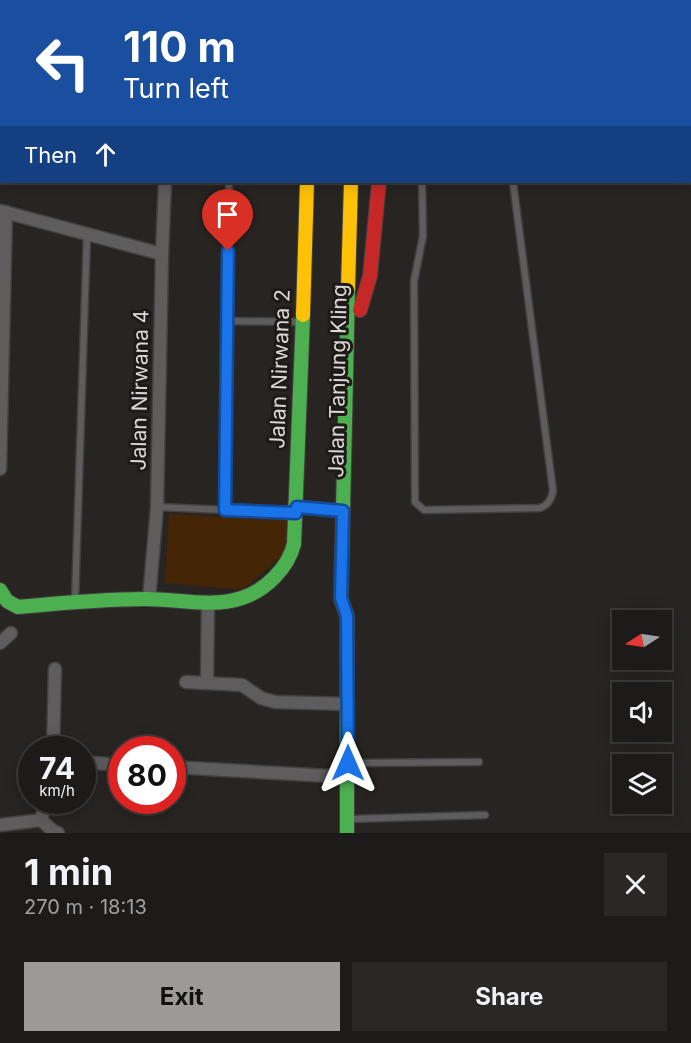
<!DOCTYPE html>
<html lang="en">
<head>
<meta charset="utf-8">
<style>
  body { margin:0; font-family:Inter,sans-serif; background:#2a2827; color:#f1f3f6; height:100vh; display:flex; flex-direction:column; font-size:22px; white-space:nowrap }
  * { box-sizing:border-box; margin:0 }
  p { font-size:20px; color:#a0a1a2 }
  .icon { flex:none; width:33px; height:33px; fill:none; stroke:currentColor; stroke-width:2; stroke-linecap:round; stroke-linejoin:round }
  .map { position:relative; height:833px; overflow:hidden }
  .side { display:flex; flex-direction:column; background:#1d1b1a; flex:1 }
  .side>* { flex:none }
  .top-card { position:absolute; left:0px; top:0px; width:692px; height:183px; box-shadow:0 3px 15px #0003,0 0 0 2px #3b3939; background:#1a4fa0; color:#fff; overflow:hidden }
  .needle { width:39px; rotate:258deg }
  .tools { position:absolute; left:612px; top:610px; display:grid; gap:12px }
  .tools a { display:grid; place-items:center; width:60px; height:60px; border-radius:0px; background:#1d1b1a; box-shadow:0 3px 15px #0003,0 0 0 2px #3b3939; font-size:30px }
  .speed { position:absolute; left:18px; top:736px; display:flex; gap:12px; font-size:30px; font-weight:700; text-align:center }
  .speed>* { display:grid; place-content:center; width:78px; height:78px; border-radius:50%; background:#1d1b1a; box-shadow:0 3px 15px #0003,0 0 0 2px #3b3939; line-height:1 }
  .speed small { font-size:15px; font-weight:400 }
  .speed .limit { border:9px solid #d22; background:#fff; color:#111 }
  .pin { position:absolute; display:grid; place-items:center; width:51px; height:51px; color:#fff; margin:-62px -26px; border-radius:50% 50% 50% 0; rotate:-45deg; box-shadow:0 0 6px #0007 }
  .pin .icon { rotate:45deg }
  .me { position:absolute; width:66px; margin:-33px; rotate:0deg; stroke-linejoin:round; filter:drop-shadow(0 0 4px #0008) }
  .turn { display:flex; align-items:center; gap:21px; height:126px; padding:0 24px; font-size:27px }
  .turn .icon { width:78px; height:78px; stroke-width:2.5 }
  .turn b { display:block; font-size:42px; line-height:51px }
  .then { display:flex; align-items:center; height:57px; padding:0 24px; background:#0003; gap:12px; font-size:22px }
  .round { display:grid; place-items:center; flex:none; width:63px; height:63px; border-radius:0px; background:#2a2827 }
  .headline { display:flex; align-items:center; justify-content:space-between; height:102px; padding:0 24px }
  h1 { font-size:36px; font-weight:700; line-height:45px }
  .action { display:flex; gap:12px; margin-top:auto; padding:12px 24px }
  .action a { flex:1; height:69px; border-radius:0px; background:#9c9a98; color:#111; font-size:24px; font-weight:700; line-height:69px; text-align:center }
  .action a+a { background:#2a2827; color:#f1f3f6 }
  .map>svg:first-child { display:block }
</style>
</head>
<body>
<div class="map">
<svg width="691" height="833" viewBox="0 0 691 833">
  <rect width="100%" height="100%" fill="#272422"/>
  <polygon fill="#442505" points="169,514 288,520 287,551 243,590 165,583"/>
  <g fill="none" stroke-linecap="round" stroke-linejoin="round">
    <g stroke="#434140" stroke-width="9">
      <g id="lane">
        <polyline points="0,136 2,136"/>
        <path d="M 422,182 L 423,236 L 414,281 L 415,502 L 424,510 L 540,508 C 548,505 551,500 553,491 L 513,182"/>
        <polyline points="228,321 299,322"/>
        <polyline points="157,507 295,513"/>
        <polyline points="225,510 229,182"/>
        <polyline points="75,601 87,235"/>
        <polyline points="350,763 479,762"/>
        <polyline points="350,819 485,815"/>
      </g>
    </g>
    <g stroke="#434140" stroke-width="15">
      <g id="street">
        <polyline points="251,0 254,2"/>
        <polyline points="401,0 401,2"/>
        <polyline points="573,2 574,0"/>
        <polyline points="0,66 2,66"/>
        <polyline points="1,211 162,254"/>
        <polyline points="0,469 6,212"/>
        <polyline points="297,507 343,511"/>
        <polyline points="149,599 157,507 162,254 165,182"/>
        <polyline points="0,643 11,633"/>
        <polyline points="186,682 242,685 261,698 275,702 348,704"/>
        <polyline points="207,683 208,603"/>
        <polyline points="53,750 55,669"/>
        <polyline points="82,762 122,765"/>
        <polyline points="172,767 348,777"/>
        <polyline points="41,820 53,831 58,833"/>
        <polyline points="0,825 41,820 46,801"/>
      </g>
    </g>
    <g stroke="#434140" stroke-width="16">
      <g id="fast">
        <polyline points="366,0 366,2"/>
        <path d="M 0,590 L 7,601 L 18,607 C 61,603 103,599 146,599 C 177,599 212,608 242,598 C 266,590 288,568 294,544 L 303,315"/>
        <polyline points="347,833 347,616 341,599 348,288"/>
      </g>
    </g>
    <g stroke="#434140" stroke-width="16">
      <g id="slow">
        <polyline points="348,288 351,182"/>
        <polyline points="303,315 307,182"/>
      </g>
    </g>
    <g stroke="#434140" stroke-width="16">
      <polyline id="jam" points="360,310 370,276 379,182"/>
    </g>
    <use href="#lane" stroke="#5e5c5c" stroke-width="6"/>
    <use href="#street" stroke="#5e5c5c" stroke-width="12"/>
    <use href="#fast" stroke="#4caf50" stroke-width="14"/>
    <use href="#slow" stroke="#ffc107" stroke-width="14"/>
    <use href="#jam" stroke="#c62828" stroke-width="14"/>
  </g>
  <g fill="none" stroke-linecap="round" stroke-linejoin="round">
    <g stroke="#114b97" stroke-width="15">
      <polyline id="route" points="228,251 225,510 296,513 297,507 343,511 341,598 347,616 348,763"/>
    </g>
    <use href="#route" stroke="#1a73e8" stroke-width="10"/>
  </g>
  <g text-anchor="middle" stroke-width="6" stroke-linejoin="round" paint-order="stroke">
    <g font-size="21" fill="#dbd9d7" stroke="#1e1a18">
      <text transform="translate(280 369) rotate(-88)" y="7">Jalan Nirwana 2</text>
      <text transform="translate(338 381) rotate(-89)" y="7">Jalan Tanjung Kling</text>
      <text transform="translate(140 390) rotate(-89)" y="7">Jalan Nirwana 4</text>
    </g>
  </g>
</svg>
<div class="tools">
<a><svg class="needle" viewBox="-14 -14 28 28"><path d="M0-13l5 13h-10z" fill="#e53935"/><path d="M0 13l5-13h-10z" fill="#a0a1a2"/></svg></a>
<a><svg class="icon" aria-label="sound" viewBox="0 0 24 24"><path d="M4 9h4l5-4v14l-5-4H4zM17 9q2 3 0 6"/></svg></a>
<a><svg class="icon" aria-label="layers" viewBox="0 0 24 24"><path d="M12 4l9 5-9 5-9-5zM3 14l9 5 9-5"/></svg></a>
</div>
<div class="speed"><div>74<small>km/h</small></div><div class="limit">80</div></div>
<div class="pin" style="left:228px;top:251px;background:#d93025"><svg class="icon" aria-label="arrive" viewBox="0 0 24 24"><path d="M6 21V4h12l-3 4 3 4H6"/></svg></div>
<svg class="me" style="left:348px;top:763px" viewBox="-20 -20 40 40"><path d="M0-17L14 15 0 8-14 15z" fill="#1a73e8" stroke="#fff" stroke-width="4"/></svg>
<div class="top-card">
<div class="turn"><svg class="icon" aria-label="left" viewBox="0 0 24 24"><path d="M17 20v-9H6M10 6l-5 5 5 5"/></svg><div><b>110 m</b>Turn left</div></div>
<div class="then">Then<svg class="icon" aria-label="ahead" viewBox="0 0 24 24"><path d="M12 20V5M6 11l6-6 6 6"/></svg></div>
</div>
</div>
<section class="side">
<div class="headline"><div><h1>1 min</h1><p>270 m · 18:13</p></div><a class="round"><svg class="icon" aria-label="close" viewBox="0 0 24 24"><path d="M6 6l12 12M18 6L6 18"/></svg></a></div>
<div class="action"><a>Exit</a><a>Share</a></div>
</section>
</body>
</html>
